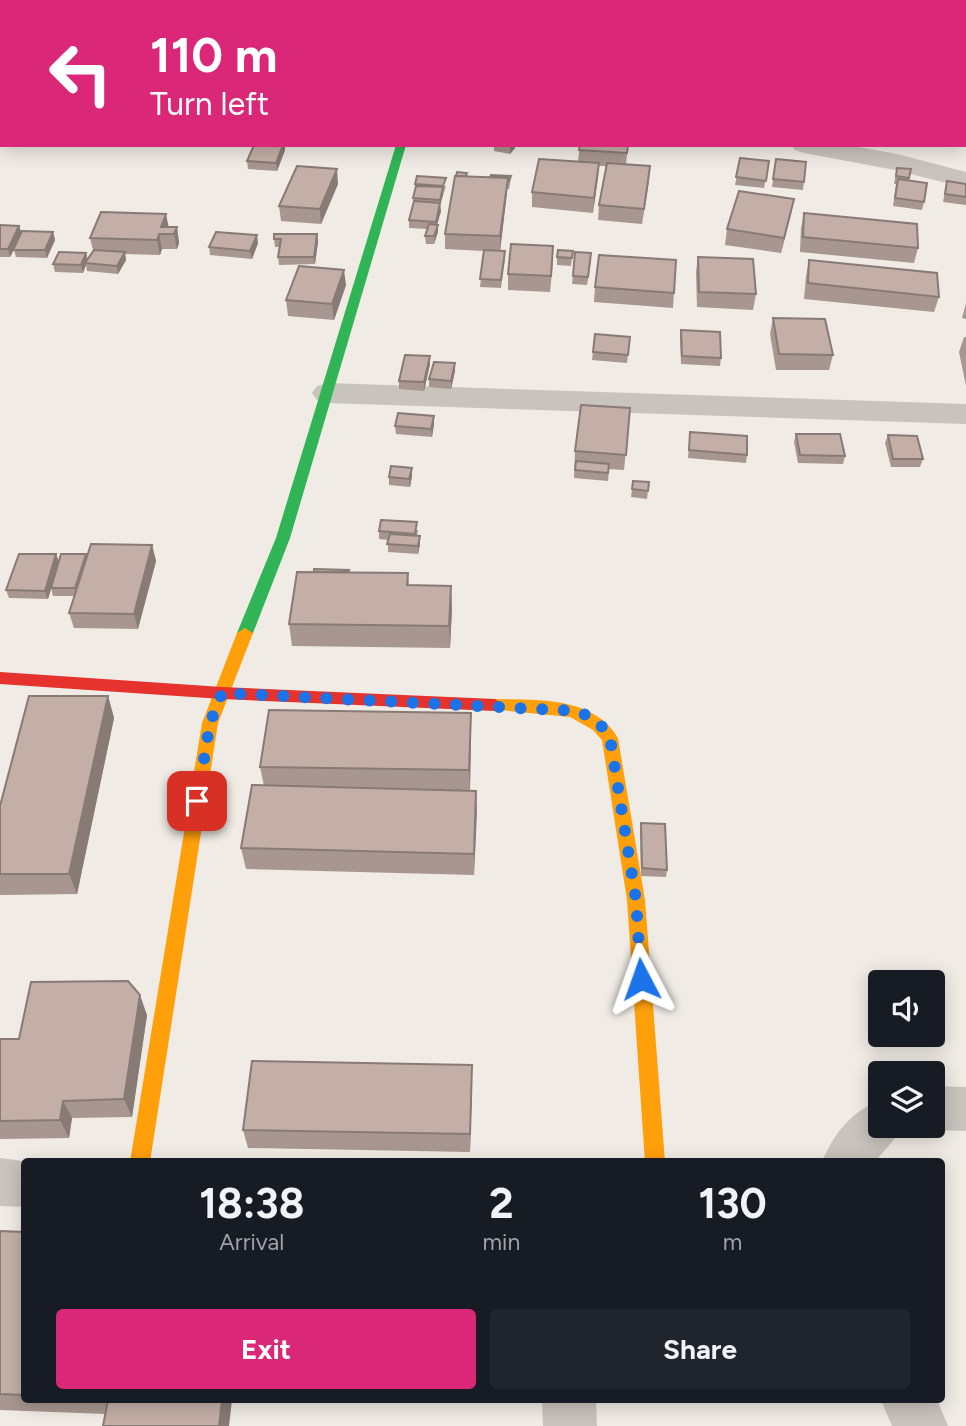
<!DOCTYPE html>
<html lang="en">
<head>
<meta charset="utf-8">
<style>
  body { margin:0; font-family:Figtree,sans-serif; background:#20242c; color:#f1f3f6; height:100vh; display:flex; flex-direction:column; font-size:26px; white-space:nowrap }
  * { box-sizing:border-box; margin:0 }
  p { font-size:23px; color:#9ea1a6 }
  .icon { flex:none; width:38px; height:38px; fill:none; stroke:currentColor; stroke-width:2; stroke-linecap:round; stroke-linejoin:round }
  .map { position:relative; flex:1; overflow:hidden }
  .drawer { position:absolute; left:21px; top:1158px; width:924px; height:245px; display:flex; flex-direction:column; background:#171b24; border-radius:7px; box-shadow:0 4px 18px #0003 }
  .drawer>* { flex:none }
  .banner { position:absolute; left:0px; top:0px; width:966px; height:147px; box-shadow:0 4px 18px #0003; background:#db2777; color:#fff; overflow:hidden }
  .fabs { position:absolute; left:868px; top:970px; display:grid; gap:14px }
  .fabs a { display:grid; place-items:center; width:77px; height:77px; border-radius:7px; background:#171b24; box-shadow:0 4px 18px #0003; font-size:35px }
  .pin { position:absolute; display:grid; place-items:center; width:60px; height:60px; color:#fff; margin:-30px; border-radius:14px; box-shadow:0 4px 10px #0006 }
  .me { position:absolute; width:77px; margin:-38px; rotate:356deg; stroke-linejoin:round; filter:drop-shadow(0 0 5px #0008) }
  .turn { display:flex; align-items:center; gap:24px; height:147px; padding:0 35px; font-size:32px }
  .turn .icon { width:91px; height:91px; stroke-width:2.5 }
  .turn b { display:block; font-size:49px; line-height:60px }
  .eta { display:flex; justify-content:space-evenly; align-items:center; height:119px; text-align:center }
  .eta b { font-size:42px; font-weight:700; line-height:49px }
  .cta { display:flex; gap:14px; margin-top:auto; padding:14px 35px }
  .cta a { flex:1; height:80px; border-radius:7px; background:#db2777; color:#fff; font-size:28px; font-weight:700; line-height:80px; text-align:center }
  .cta a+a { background:#20242c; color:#f1f3f6 }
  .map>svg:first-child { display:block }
</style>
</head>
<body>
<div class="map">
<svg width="966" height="1426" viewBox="0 0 966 1426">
  <rect width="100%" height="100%" fill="#f0ebe5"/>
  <polygon fill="#d1d6bf" points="0,0 966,0 966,105 964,2 2,2 0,69"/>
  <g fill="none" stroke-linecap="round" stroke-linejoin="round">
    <g fill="#c9c3be" fill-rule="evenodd">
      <rect x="0" y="117" width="2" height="16"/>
      <polygon points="791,145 848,145 897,154 966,172 966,188 895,170 804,153 795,150"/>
      <polygon points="328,383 966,404 966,424 328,403 317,400 312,393 317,386"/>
      <polygon points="933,1086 966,1087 966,1131 933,1130 920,1125 933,1125"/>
      <path d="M 880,1100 L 880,1125 L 903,1125 C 896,1140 885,1149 875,1162 L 822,1162 C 834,1133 851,1112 880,1100 Z"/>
      <polygon points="0,1158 31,1162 24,1162 24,1207 0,1206"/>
      <polygon points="542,1400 596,1400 597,1426 543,1426"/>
      <polygon points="881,1400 937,1400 948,1426 892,1426"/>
    </g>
    <polygon fill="#30b455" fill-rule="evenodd" points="396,145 406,145 290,538 253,633 250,637 240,637 237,633 276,538"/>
    <g fill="#ff9f0a" fill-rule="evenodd">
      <polygon points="245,628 253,633 218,723 150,1162 130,1162 202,723 237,633"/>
      <path d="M 495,699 C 536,700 594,696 618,738 L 645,900 L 665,1162 L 645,1162 L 627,900 L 602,740 L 593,730 L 570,717 L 489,709 L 487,705 Z"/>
    </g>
    <polygon fill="#e5322d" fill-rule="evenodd" points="0,672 222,687 495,699 503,705 495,711 222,699 0,684"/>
  </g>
  <g fill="#a89690">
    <polygon points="494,145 515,145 515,148 510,154 494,151"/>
    <polygon points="580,145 628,145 626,164 650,166 642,224 598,220 599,205 606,166 599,166 593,213 532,207 532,192 578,161"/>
    <polygon points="285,150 277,171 248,169 247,161"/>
    <polygon points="740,158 769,161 764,188 735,185"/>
    <polygon points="776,159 806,162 803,190 772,187"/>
    <polygon points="897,168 911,169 909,180 924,202 922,210 893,206 896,184 894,184"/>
    <polygon points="467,173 467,176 490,177 511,176 510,184 509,189 507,189 500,251 505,259 501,288 480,287 484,251 445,249 445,234"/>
    <polygon points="947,181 966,184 966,205 943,202"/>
    <polygon points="338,184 321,224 281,221 279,206"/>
    <polygon points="415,184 446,186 440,205 441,211 437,224 438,232 434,244 426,244 425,236 427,229 409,228 409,220 413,205 413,198 415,190"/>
    <polygon points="794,199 781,253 725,245 727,229"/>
    <polygon points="804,213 918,248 914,263 800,252 801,228"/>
    <polygon points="166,214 168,227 177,227 179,243 177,249 162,249 160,255 125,254 126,260 118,274 87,271 86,265 83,273 55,272 53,264 86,253 87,260 93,250 90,238"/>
    <polygon points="0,225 19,226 21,233 53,232 55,240 47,258 16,257 14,250 10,257 0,257"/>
    <polygon points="317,234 318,242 315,264 279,265 278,257 280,247 275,247 274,239"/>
    <polygon points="258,243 252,259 210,255 209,247"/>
    <polygon points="573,251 571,266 557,265 557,257"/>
    <polygon points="698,257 756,294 753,310 697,307 696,272"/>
    <polygon points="809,260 939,297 934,312 804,299 806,276"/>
    <polygon points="591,261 587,285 572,284 573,276"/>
    <polygon points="553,262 550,292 508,290 508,274"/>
    <polygon points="346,285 334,320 288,316 286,300"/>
    <polygon points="595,287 674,293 673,308 594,302"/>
    <polygon points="966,303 966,319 962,318"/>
    <polygon points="773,318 833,355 829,370 776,370 770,334"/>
    <polygon points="681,330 721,358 720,366 681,364 680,338"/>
    <polygon points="630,337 627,363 592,360 593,352"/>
    <polygon points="964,337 966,337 966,386 959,352"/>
    <polygon points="430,364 424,391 399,389 399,381"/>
    <polygon points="455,371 451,389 429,387 429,379"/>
    <polygon points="630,408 624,470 609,469 608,481 574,478 575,451"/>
    <polygon points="434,416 434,424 432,437 396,434 395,426"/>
    <polygon points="690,432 747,455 746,463 688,458"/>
    <polygon points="796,434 845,456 843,464 798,463 794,442"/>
    <polygon points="888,435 923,459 920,467 891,467 885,443"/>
    <polygon points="412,476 410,487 389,485 389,477"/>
    <polygon points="633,481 649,482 647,499 631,497"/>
    <polygon points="418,530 417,536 420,544 418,554 388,552 388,540 379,539 379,531"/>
    <polygon points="152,545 156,561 138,629 74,628 69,613 74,596 53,596 51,588 48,599 9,598 6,590 56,554 59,562 86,554 87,557"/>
    <polygon points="349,572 408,573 409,585 452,608 450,648 292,646 289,624"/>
    <polygon points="108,696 114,718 77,894 0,895 0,806"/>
    <polygon points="471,713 470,791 476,791 474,875 246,869 241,848 264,786 260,767"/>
    <polygon points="641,823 667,870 666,877 641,876 640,830"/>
    <polygon points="147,1015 132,1117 72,1118 69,1138 0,1139 0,1039 19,1039"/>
    <polygon points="472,1084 470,1152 248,1148 243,1130"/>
    <polygon points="0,1231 24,1232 24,1400 232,1400 106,1414 0,1410"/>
  </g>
  <g fill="#887a75">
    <polygon points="2,37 2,54 0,56 0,38"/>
    <polygon points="283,145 285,145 285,150 277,171 276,163"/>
    <polygon points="511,145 515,145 515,148 510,154 510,147"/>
    <polygon points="599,163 598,178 593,213 594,198"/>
    <polygon points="650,166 649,181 642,224 644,209"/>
    <polygon points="337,169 338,184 321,224 320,209"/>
    <polygon points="508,178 507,193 500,252 500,236"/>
    <polygon points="443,187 443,195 440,205 441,211 436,229 438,225 438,232 434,244 436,222"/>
    <polygon points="794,199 791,214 781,253 784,238"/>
    <polygon points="166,214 169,229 161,227"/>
    <polygon points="19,226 22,234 10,257 8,249"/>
    <polygon points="177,227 179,243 177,249 174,234"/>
    <polygon points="53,232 55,240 47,258 45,250"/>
    <polygon points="159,234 162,249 160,255 157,240"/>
    <polygon points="317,234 318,242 315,264 314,257"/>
    <polygon points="257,235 258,243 252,259 250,251"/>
    <polygon points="125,252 126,260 118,274 117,266"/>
    <polygon points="86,253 88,261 85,263 86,265 83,273 81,265"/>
    <polygon points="344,270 346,285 334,320 332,304"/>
    <polygon points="430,356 430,364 424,391 424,382"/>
    <polygon points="455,363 455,371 451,389 451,381"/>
    <polygon points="434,416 434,424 432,437 431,429"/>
    <polygon points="412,468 412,476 410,487 409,479"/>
    <polygon points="420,536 420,544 418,554 418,546"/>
    <polygon points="152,545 156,561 138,629 134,614"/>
    <polygon points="56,554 59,563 48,599 45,591"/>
    <polygon points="451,586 452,608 450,648 449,626"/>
    <polygon points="108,696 114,718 77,894 69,874"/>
    <polygon points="471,713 471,735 470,791 469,770"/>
    <polygon points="476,791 477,812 474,875 474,854"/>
    <polygon points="140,995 147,1015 132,1117 124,1099"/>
    <polygon points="472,1065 472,1084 470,1152 470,1134"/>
    <polygon points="63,1101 72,1118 69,1138 60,1120"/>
    <polygon points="222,1400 232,1400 229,1426 219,1426"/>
  </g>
  <g fill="#c3afa7" stroke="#887a75" stroke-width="2">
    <polygon points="0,28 2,28 2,37 0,38"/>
    <polygon points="254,145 283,145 276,163 247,161"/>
    <polygon points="580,145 628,145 627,153 579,150"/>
    <polygon points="740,158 769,161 766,181 736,177"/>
    <polygon points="539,159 599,163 594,198 532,192"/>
    <polygon points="776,159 806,162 804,182 773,179"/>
    <polygon points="607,163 650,166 644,209 599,205"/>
    <polygon points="297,166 337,169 320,209 279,206"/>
    <polygon points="897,168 911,169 909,178 896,176"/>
    <polygon points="457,172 467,173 466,176 456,176"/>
    <polygon points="491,175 511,176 509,181 507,181 508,178 490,177"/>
    <polygon points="417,176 446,178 443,186 415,184"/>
    <polygon points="455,176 508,178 500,236 445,234"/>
    <polygon points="898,179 927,183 924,202 895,198"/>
    <polygon points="947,181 966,184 966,197 945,194"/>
    <polygon points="416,186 443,187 440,200 413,198"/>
    <polygon points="739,191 794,199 784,238 727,229"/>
    <polygon points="414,201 440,203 436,222 409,220"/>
    <polygon points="101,212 166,214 161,227 177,227 174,234 159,234 157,240 90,238"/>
    <polygon points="804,213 917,224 918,248 803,237"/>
    <polygon points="429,224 438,225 434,236 425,236"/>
    <polygon points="0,225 19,226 8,249 0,249"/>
    <polygon points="22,231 53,232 45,250 13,250"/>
    <polygon points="216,232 257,235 250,251 209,247"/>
    <polygon points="274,234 317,234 314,257 278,257 281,239 274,239"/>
    <polygon points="511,244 553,246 551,276 508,274"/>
    <polygon points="94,250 125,252 117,266 85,263"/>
    <polygon points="484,250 505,251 501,280 480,279"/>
    <polygon points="558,250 573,251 572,258 557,257"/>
    <polygon points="59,252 86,253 81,265 53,264"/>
    <polygon points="575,252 591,253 588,277 573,276"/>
    <polygon points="599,255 676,260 674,293 595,287"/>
    <polygon points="698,257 753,259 756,294 699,292"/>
    <polygon points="809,260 937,273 939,297 808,283"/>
    <polygon points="299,266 344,270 332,304 286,300"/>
    <polygon points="773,318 825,319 833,355 779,354"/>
    <polygon points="681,330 720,332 721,358 682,356"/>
    <polygon points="595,334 630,337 628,355 593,352"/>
    <polygon points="405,355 430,356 424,382 399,381"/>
    <polygon points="434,362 455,363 451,381 429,379"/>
    <polygon points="581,405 630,408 626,455 575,451"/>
    <polygon points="398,413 434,416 431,429 395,426"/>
    <polygon points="690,432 747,436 747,455 689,450"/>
    <polygon points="796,434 840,434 845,456 800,455"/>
    <polygon points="888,435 917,436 923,459 893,459"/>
    <polygon points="576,461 609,464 608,473 575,470"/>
    <polygon points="391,466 412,468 409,479 389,477"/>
    <polygon points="633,481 649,482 648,491 632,489"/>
    <polygon points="381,520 417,522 415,534 379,531"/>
    <polygon points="390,534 420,536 418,546 387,544"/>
    <polygon points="91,544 152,545 134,614 69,613"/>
    <polygon points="19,554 56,554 45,591 6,590"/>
    <polygon points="61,554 86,554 75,588 51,588"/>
    <polygon points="314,569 349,570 348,572 314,572"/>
    <polygon points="297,572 408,573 407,585 451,586 449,626 289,624"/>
    <polygon points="29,696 108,696 69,874 0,874 0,806"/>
    <polygon points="269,710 471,713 469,770 260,767"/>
    <polygon points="252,785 476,791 474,854 241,848"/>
    <polygon points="641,823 665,824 667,870 642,868"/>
    <polygon points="128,981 140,995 124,1099 63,1101 60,1120 0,1121 0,1039 19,1039 31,982"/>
    <polygon points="252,1061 472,1065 470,1134 243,1130"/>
    <polygon points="0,1231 24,1232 24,1395 0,1394"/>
    <polygon points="108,1400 222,1400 219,1426 103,1426"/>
  </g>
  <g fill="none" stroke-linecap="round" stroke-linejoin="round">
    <polyline stroke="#1a73e8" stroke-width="12" stroke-dasharray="0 21.6" points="197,801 210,723 222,693 577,711 597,720 610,738 636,900 641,979"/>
  </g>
</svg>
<div class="fabs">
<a><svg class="icon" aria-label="sound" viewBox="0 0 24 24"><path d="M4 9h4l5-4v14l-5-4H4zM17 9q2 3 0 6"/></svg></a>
<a><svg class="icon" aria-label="layers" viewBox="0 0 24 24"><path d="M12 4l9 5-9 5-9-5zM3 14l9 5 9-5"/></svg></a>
</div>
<div class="pin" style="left:197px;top:801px;background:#d93025"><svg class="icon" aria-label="arrive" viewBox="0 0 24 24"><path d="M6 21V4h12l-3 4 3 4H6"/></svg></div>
<svg class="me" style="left:641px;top:979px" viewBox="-20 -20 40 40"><path d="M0-17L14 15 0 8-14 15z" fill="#1a73e8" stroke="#fff" stroke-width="4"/></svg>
<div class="banner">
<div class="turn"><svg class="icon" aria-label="left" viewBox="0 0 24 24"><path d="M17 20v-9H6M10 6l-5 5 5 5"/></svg><div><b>110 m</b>Turn left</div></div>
</div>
<section class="drawer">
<div class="eta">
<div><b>18:38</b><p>Arrival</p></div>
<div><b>2</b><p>min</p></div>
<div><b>130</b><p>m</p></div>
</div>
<div class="cta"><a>Exit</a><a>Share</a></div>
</section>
</div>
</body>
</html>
